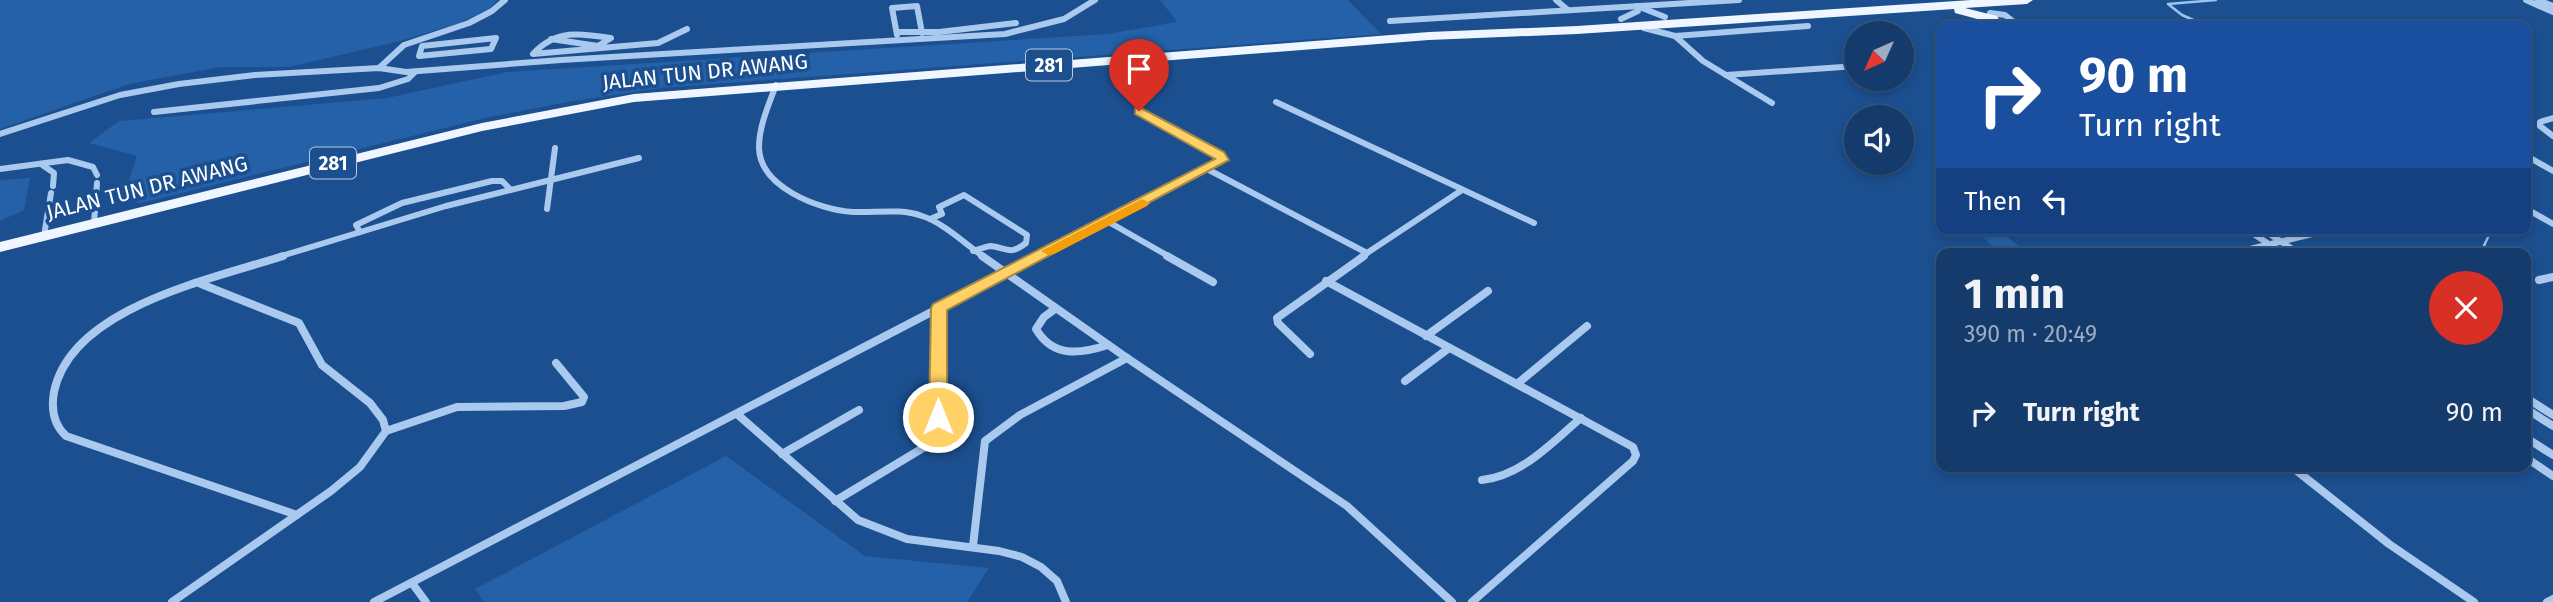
<!DOCTYPE html>
<html lang="en">
<head>
<meta charset="utf-8">
<style>
  body { margin:0; font-family:"Fira Sans",sans-serif; background:#214673; color:#f1f3f6; height:100vh; display:flex; flex-direction:column; font-size:26px; white-space:nowrap }
  * { box-sizing:border-box; margin:0 }
  p { font-size:23px; color:#9dadc1 }
  .icon { flex:none; width:38px; height:38px; fill:none; stroke:currentColor; stroke-width:2; stroke-linecap:round; stroke-linejoin:round }
  .map { position:relative; flex:1; overflow:hidden }
  .panel { position:absolute; left:1936px; top:248px; width:595px; height:224px; display:flex; flex-direction:column; background:#143b6b; border-radius:14px; box-shadow:0 4px 10px #0003,0 0 0 2px #33557e }
  .panel>* { flex:none }
  .guide { position:absolute; left:1936px; top:21px; width:595px; height:214px; border-radius:14px; box-shadow:0 4px 10px #0003,0 0 0 2px #33557e; background:#1a4fa0; color:#fff; overflow:hidden }
  .needle { width:46px; rotate:225deg }
  .fabs { position:absolute; left:1844px; top:21px; display:grid; gap:14px }
  .fabs a { display:grid; place-items:center; width:70px; height:70px; border-radius:50%; background:#143b6b; box-shadow:0 4px 10px #0003,0 0 0 2px #33557e; font-size:35px }
  .pin { position:absolute; display:grid; place-items:center; width:60px; height:60px; color:#fff; margin:-72px -30px; border-radius:50% 50% 50% 0; rotate:-45deg; box-shadow:0 0 7px #0007 }
  .pin .icon { rotate:45deg }
  .me { position:absolute; width:77px; margin:-38px; rotate:0deg; stroke-linejoin:round; filter:drop-shadow(0 0 5px #0008) }
  .turn { display:flex; align-items:center; gap:24px; height:147px; padding:0 28px; font-size:32px }
  .turn .icon { width:91px; height:91px; stroke-width:2.5 }
  .turn b { display:block; font-size:49px; line-height:60px }
  .then { display:flex; align-items:center; height:66px; padding:0 28px; background:#0003; gap:14px; font-size:26px }
  .round { display:grid; place-items:center; flex:none; width:74px; height:74px; border-radius:37px; background:#214673 }
  .headline { display:flex; align-items:center; justify-content:space-between; height:119px; padding:0 28px }
  h1 { font-size:42px; font-weight:700; line-height:52px }
  ul { padding:0; list-style:none }
  li { display:flex; align-items:center; gap:21px; height:91px; padding:0 28px }
  li div { flex:1 }
  li b { display:block; font-size:26px }
  li em { font-style:normal }
  .map>svg:first-child { display:block }
</style>
</head>
<body>
<div class="map">
<svg width="2553" height="602" viewBox="0 0 2553 602">
  <rect width="100%" height="100%" fill="#1b4f8f"/>
  <g fill="#2461a8">
    <polygon points="0,0 497,0 490,8 459,23 400,41 289,67 220,67 129,84 0,129"/>
    <polygon points="1160,0 1348,0 1381,34 661,88 573,101 485,118 141,203 122,201 137,156 89,143 119,121 387,98 507,72 1107,34 1177,22"/>
    <polygon points="30,178 24,210 0,221 0,180"/>
    <polygon points="1979,229 1997,229 2029,254 2000,254 1981,235"/>
    <polygon points="726,456 865,556 989,568 967,602 484,602 475,589"/>
  </g>
  <g fill="none" stroke-linecap="round" stroke-linejoin="round">
    <g stroke="#9cc4f0" stroke-width="2.5">
      <polyline points="2207,26 2182,15 2168,4 2216,0"/>
      <polyline points="2471,254 2481,252 2490,233 2488,229"/>
    </g>
    <g stroke="#a9c9ee" stroke-width="6">
      <polyline points="1556,0 1568,10"/>
      <polyline points="2526,0 2553,12"/>
      <polyline points="2538,0 2553,6"/>
      <polyline points="1637,6 1665,17"/>
      <polyline points="1621,19 1638,11 1637,6"/>
      <polyline points="1390,21 1739,0"/>
      <polyline points="2001,26 1990,13 2005,15 2019,26"/>
      <polyline points="1644,28 1675,36 1703,61 1772,103"/>
      <polyline points="897,32 939,32 1016,23"/>
      <polyline points="897,35 892,8 917,6 922,33"/>
      <polyline points="1675,36 1808,26"/>
      <polygon points="496,38 491,49 419,56 422,46"/>
      <path d="M 551,39 L 598,46 L 611,38 C 580,33 556,29 533,54 L 658,43 L 687,29"/>
      <polyline points="379,68 404,45 469,23 492,11 505,0"/>
      <polyline points="1726,75 1857,66"/>
      <path d="M 776,85 C 769,104 759,126 759,147 C 759,187 819,210 853,212 C 876,213 900,208 922,216 C 944,223 965,244 984,257"/>
      <polyline points="1276,102 1534,223"/>
      <polyline points="154,112 379,88 408,79 415,72"/>
      <polyline points="2553,118 2540,122 2540,126 2553,136"/>
      <polyline points="0,134 120,95 179,84 255,75 379,68 406,72 561,60 1005,34 1064,19 1095,0"/>
      <polyline points="2525,155 2553,171"/>
      <polyline points="41,164 54,173 53,186"/>
      <polyline points="0,169 68,160 93,167 97,175"/>
      <polyline points="1209,170 1367,253"/>
      <polyline points="2525,208 2553,224"/>
      <polyline points="547,209 555,148"/>
      <path d="M 930,219 L 942,214 L 939,207 L 964,195 L 1027,235 L 1026,243 C 1009,256 1008,248 991,246 C 986,246 978,250 973,251"/>
      <polyline points="1107,221 1170,257"/>
      <polyline points="94,223 97,183"/>
      <polyline points="2246,229 2284,254"/>
      <polyline points="2262,229 2300,254"/>
      <polyline points="360,232 356,225 402,203 492,181 502,181 509,188"/>
      <polyline points="44,236 51,193"/>
      <polyline points="2229,254 2333,229"/>
      <polyline points="278,257 446,206 639,158"/>
      <polyline points="1036,257 1223,160 1219,155 1139,111"/>
      <polyline points="1361,257 1462,190"/>
    </g>
    <g stroke="#a9c9ee" stroke-width="8">
      <path d="M 283,256 C 213,279 71,307 54,392 C 51,409 53,424 66,436 L 297,515"/>
      <polyline points="982,256 1127,358 1347,506 1452,602"/>
      <polyline points="1167,256 1213,282"/>
      <polyline points="2539,280 2553,277"/>
      <polyline points="1326,281 1633,447 1636,455 1633,461 1472,602"/>
      <path d="M 1055,309 L 1044,317 L 1036,329 C 1053,358 1080,354 1108,345"/>
      <polyline points="1426,336 1488,291"/>
      <polyline points="1310,354 1278,323 1277,318 1364,256"/>
      <polyline points="1405,381 1449,348"/>
      <polyline points="1517,384 1587,326"/>
      <polyline points="2525,397 2553,415"/>
      <polyline points="2525,408 2553,426"/>
      <polyline points="737,414 858,520 907,539 999,551 1022,557 1041,567 1057,581 1066,602"/>
      <polyline points="386,431 457,407 564,406 582,402 584,397 556,363"/>
      <polyline points="2525,437 2553,455"/>
      <polyline points="782,454 859,410"/>
      <polyline points="2525,457 2553,476"/>
      <polyline points="2292,467 2389,544 2474,602"/>
      <path d="M 1482,480 C 1523,475 1551,443 1581,418"/>
      <polyline points="835,501 923,448 934,436 938,417 938,308"/>
      <polyline points="973,546 985,441 1020,415 1127,358"/>
      <polyline points="412,583 426,602"/>
      <polyline points="172,602 331,491 360,467 386,431 383,420 370,403 322,365 299,323 201,284"/>
      <polyline points="374,602 1039,256"/>
      <polyline points="2547,602 2553,599"/>
    </g>
    <polygon fill="#f0f6ff" fill-rule="evenodd" points="1971,0 2033,0 2027,4 1965,8 1997,16 1998,19 1992,23 1955,13 1954,9 1577,34 1429,40 634,102 482,131 0,252 0,242 482,123 634,94 1429,32 1577,26"/>
  </g>
  <polygon fill="#ffd166" stroke="#a68842" stroke-width="2" points="1139,107 1224,152 1229,160 947,310 947,417 944,421 932,421 929,417 931,308 933,304 1215,159 1135,114 1135,109"/>
  <polygon fill="#f59e0b" points="1142,199 1150,203 1147,206 1054,254 1048,255 1041,251"/>
  <g text-anchor="middle" stroke-width="7" stroke-linejoin="round" paint-order="stroke">
    <g fill="#1b4f8f" stroke="#bbcadd" stroke-width="2">
      <rect x="1026" y="49.5" width="46" height="31" rx="5"/>
      <rect x="310" y="147.5" width="46" height="31" rx="5"/>
    </g>
    <g font-size="19" font-weight="bold" fill="#fff">
      <text x="1049" y="72">281</text>
      <text x="333" y="170">281</text>
    </g>
    <g font-size="21" fill="#fff" stroke="#1b4f8f">
      <text transform="translate(705 72) rotate(-6)" y="7">JALAN TUN DR AWANG</text>
      <text transform="translate(147 188) rotate(-14)" y="7">JALAN TUN DR AWANG</text>
    </g>
  </g>
</svg>
<div class="fabs">
<a><svg class="needle" viewBox="-14 -14 28 28"><path d="M0-13l5 13h-10z" fill="#e53935"/><path d="M0 13l5-13h-10z" fill="#9dadc1"/></svg></a>
<a><svg class="icon" aria-label="sound" viewBox="0 0 24 24"><path d="M4 9h4l5-4v14l-5-4H4zM17 9q2 3 0 6"/></svg></a>
</div>
<div class="pin" style="left:1139px;top:111px;background:#d93025"><svg class="icon" aria-label="arrive" viewBox="0 0 24 24"><path d="M6 21V4h12l-3 4 3 4H6"/></svg></div>
<svg class="me" style="left:938px;top:417px" viewBox="-20 -20 40 40"><circle r="17" fill="#ffd166" stroke="#fff" stroke-width="3"/><path d="M0-11L8 9 0 5-8 9z" fill="#fff"/></svg>
<div class="guide">
<div class="turn"><svg class="icon" aria-label="right" viewBox="0 0 24 24"><path d="M7 20v-9h11M14 6l5 5-5 5"/></svg><div><b>90 m</b>Turn right</div></div>
<div class="then">Then<svg class="icon" aria-label="left" viewBox="0 0 24 24"><path d="M17 20v-9H6M10 6l-5 5 5 5"/></svg></div>
</div>
<section class="panel">
<div class="headline"><div><h1>1 min</h1><p>390 m · 20:49</p></div><a class="round" style="background:#d93025;color:#fff"><svg class="icon" aria-label="close" viewBox="0 0 24 24"><path d="M6 6l12 12M18 6L6 18"/></svg></a></div>
<ul>
<li><svg class="icon" aria-label="right" viewBox="0 0 24 24"><path d="M7 20v-9h11M14 6l5 5-5 5"/></svg><div><b>Turn right</b></div><em>90 m</em></li>
</ul>
</section>
</div>
</body>
</html>
